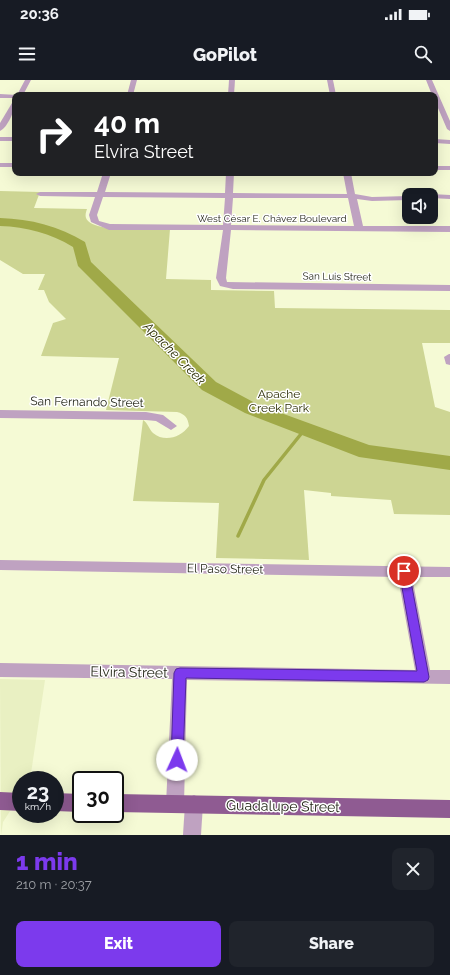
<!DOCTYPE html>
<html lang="en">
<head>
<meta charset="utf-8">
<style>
  body { margin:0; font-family:Raleway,sans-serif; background:#20242c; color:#f1f3f6; height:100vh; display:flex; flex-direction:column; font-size:15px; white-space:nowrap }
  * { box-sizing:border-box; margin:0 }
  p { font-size:13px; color:#9ea1a6 }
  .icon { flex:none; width:22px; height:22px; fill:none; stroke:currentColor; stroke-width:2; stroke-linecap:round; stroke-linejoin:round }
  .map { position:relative; height:755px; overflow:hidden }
  .drawer { display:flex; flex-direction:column; background:#171b24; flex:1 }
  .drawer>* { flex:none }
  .banner { position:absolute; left:12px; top:12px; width:426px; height:84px; border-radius:8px; box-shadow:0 4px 16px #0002; background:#202124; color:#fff; overflow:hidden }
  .tools { position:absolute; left:402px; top:108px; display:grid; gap:8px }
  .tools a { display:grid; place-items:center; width:36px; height:36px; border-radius:8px; background:#171b24; box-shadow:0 4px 16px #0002; font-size:20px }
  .speed { position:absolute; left:12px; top:691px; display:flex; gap:8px; font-size:20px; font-weight:700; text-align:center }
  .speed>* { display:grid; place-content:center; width:52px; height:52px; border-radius:50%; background:#171b24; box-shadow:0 4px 16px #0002; line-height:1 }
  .speed small { font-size:10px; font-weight:400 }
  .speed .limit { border:2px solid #111; border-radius:6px; background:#fff; color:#111 }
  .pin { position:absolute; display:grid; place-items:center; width:34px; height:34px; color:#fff; margin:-17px; border:2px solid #fff; border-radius:50%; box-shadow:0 1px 4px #0007 }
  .me { position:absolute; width:44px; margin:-22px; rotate:2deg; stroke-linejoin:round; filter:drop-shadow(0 0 3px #0008) }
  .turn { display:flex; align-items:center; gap:14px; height:84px; padding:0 16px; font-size:18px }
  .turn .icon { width:52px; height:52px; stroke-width:2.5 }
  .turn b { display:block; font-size:28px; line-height:34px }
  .round { display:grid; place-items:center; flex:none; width:42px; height:42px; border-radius:8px; background:#20242c }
  .summary { display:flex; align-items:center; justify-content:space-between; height:68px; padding:0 16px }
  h1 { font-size:24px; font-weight:800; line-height:30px; color:#7c3aed }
  .cta { display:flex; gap:8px; margin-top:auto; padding:8px 16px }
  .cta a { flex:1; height:46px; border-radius:8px; background:#7c3aed; color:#fff; font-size:16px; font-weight:800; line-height:46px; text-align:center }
  .cta a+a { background:#20242c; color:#f1f3f6 }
  .status { display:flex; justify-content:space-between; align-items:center; height:28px; padding:0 20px; background:#171b24; direction:ltr }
  .status svg { height:11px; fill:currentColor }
  header { display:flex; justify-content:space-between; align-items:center; height:52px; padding:0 16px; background:#171b24; font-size:18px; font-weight:800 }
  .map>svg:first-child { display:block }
</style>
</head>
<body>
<div class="status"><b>20:36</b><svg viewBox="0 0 49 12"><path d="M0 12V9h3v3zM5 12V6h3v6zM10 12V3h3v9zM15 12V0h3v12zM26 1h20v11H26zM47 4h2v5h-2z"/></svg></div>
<header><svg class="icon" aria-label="menu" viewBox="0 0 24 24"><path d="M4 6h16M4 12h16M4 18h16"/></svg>GoPilot<svg class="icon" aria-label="search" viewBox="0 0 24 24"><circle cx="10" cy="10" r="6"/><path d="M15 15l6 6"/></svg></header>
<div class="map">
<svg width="450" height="755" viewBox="0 0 450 755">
  <rect width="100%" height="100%" fill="#f5fad5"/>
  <polygon fill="#e9f0c2" points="0,599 45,600 30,700 21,700 21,714 3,742 1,755"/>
  <path fill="#cdd593" d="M 0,111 L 40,112 L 34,128 L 87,129 C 86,132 85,135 86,138 C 92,154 155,149 170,149 L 166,199 L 211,200 L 211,210 L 274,211 L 275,228 L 450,230 L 450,263 L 422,263 L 435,327 L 450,332 L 450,435 L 394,434 L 391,420 L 331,416 L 331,413 L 304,410 L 309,480 L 216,478 L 219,423 L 133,421 L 143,340 C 148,343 149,349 153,353 C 165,363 181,357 189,346 C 188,338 185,334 177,332 L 106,330 L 119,278 L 41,276 L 53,243 L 66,239 L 49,222 L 44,210 L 38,210 L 45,194 L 23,194 L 0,180 Z"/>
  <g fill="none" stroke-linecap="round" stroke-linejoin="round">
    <polyline stroke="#a0a948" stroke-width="3.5" points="238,456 264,400 305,349"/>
    <path fill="#a0a948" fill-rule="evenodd" d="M 0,138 C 31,139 59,146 85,162 L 91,182 L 216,302 L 259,325 L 369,365 L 450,376 L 450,390 L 359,377 L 245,333 L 202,310 L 78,186 L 73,167 C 50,153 27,147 0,146 Z"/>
    <g fill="#bfa2c1" fill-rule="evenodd">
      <polygon points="25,0 31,0 23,15 15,15 15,18 0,18 0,14 17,15"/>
      <polygon points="131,0 137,0 133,15 127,15"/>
      <polygon points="229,0 235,0 234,15 228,15"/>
      <polygon points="327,0 333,0 336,15 330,15"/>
      <polygon points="426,0 432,0 450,41 450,51 447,49 435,21 435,15 432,15"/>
      <path d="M 15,21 C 15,30 8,47 0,51 L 0,43 L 12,23 Z"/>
      <rect x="0" y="57" width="15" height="4"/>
      <polygon points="435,59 450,60 450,64 435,63"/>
      <rect x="0" y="83" width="15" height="4"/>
      <rect x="435" y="86" width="15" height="4"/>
      <path d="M 103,93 L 111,93 L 105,112 L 225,113 L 226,93 L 234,93 L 233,113 L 347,114 L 343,93 L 351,93 L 355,114 L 372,117 L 409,116 L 409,120 L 372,121 L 357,119 L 363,146 L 450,146 L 450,152 L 231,150 L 226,198 L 227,202 L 450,205 L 450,211 L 233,209 L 220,206 L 216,198 L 223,150 L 109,150 L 91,142 L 89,135 L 95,117 L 40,116 L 36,114 L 40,112 L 97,112 ZM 103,117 L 225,118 L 223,145 L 110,144 L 99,141 L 97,135 ZM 233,118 L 348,118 L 354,146 L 231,145 Z"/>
      <polygon points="431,114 450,115 450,119 431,118 431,115 428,115"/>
      <polygon points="449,274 450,274 450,285 446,284 444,277"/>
      <polygon points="0,330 146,332 163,335 177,346 171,350 156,341 146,340 0,338"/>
      <polygon points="0,480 450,487 450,497 412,497 430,590 450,590 450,604 187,600 184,724 181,730 175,733 169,730 166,724 172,599 0,597 0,583 415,590 398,497 0,490"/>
      <polygon points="194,715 200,718 203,724 201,755 183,755 185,724 188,718"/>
    </g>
    <g fill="#8f5b92" fill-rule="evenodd">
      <polygon points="0,712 21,713 21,731 0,730"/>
      <polygon points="55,713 81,714 81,732 55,731"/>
      <polygon points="115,714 450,720 450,738 115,732"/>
    </g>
  </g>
  <polygon fill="#7c3aed" stroke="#51269a" points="404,487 409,491 429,597 428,600 424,602 186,598 183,680 181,685 177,686 172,685 171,680 174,593 176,589 180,588 417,591 399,491"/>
  <g text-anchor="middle" stroke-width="3" stroke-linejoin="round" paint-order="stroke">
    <g font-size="10" fill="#26281a" stroke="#fff">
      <text x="272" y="142">West César E. Chávez Boulevard</text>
      <text transform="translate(337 196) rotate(1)" y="4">San Luis Street</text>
    </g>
    <g font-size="12" fill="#2c2f05" stroke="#fff">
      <text x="279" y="318">Apache<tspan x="279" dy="14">Creek Park</tspan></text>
    </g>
    <g font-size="12" fill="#26281a" stroke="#fff">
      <text transform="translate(87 322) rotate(1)" y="4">San Fernando Street</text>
      <text transform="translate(225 489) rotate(1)" y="4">El Paso Street</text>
    </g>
    <g font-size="13" font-style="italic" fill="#2b2e04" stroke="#fff">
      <text transform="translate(175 273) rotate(45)" y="5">Apache Creek</text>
    </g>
    <g font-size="14" fill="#26281a" stroke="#fff">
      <text transform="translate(129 592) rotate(1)" y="5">Elvira Street</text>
      <text transform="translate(283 726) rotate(1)" y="5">Guadalupe Street</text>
    </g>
  </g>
</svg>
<div class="tools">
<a><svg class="icon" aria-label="sound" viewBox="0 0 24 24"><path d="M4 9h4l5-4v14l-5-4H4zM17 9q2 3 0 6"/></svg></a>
</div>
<div class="speed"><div>23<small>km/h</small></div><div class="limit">30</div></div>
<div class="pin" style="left:404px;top:491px;background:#d93025"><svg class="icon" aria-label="arrive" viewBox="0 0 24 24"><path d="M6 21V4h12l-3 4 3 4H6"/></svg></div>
<svg class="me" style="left:177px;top:680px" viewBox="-20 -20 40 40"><circle r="19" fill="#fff"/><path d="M0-13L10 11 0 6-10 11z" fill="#7c3aed"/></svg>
<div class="banner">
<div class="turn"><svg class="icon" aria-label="right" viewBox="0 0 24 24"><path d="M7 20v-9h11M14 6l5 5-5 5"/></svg><div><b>40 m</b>Elvira Street</div></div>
</div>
</div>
<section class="drawer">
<div class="summary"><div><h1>1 min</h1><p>210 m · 20:37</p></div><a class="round"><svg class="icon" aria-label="close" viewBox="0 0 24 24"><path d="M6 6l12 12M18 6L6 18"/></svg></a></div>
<div class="cta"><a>Exit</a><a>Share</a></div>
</section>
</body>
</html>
